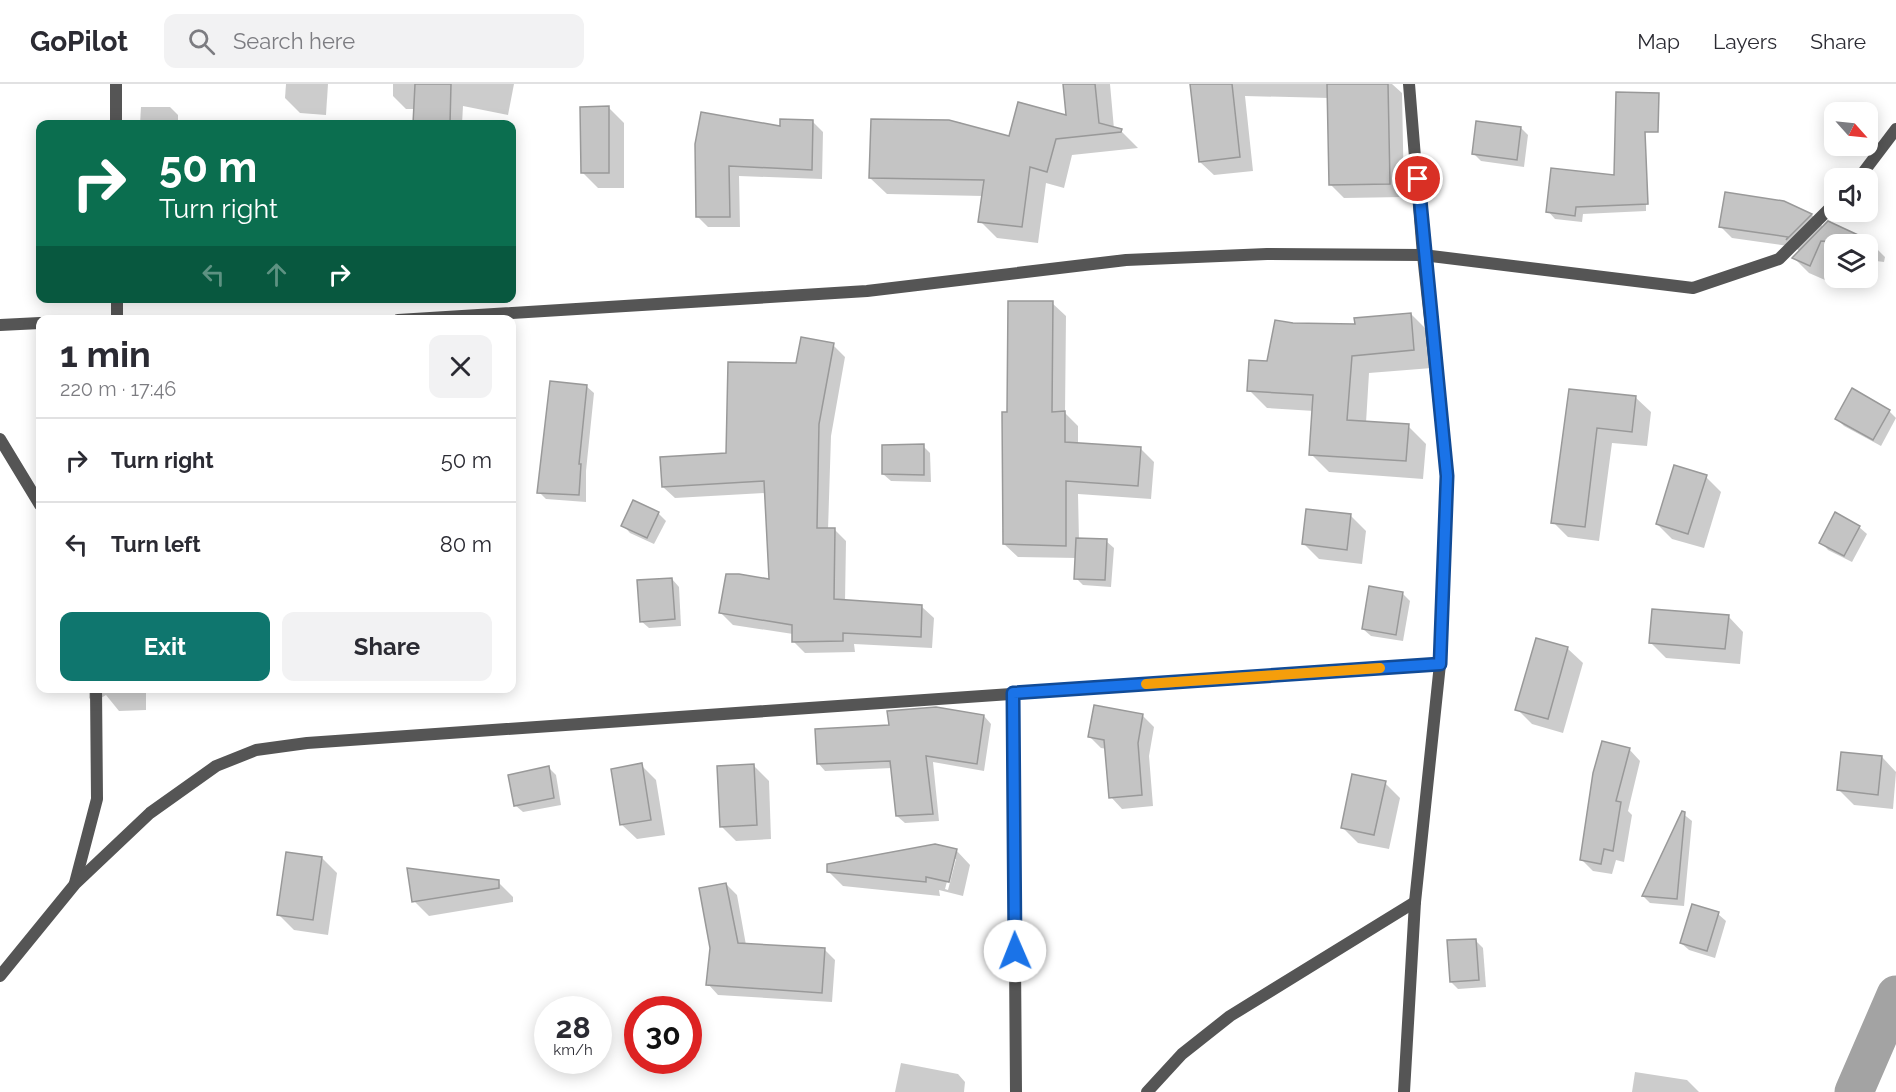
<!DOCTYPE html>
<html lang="en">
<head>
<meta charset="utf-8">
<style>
  body { margin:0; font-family:Raleway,sans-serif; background:#f2f2f3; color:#2b2b33; height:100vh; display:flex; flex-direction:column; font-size:22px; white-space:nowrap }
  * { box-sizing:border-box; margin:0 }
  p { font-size:20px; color:#7c7c81 }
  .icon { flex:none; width:33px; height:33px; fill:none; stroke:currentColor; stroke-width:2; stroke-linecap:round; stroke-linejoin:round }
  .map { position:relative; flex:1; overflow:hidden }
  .panel { position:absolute; left:36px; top:231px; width:480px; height:378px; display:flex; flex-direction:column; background:#fff; border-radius:12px; box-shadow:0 3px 15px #0003 }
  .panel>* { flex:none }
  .banner { position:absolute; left:36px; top:36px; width:480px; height:183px; border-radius:12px; box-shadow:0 3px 15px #0003; background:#0b6e4f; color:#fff; overflow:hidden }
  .needle { width:39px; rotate:117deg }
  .fabs { position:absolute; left:1824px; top:18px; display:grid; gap:12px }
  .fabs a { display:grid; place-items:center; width:54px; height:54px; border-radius:12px; background:#fff; box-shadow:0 3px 15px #0003; font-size:30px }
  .speed { position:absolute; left:534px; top:912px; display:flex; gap:12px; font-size:30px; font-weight:700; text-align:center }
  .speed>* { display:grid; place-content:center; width:78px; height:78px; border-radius:50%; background:#fff; box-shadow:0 3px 15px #0003; line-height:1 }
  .speed small { font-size:15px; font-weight:400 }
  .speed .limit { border:9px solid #d22; background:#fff; color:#111 }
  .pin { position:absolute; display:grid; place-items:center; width:51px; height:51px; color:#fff; margin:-26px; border:3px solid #fff; border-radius:50%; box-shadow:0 2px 6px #0007 }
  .me { position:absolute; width:66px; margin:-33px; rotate:359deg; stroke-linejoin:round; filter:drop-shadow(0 0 4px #0008) }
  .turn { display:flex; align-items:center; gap:21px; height:126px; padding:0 24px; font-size:27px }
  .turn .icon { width:78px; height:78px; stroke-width:2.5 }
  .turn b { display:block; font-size:42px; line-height:51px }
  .lanes { display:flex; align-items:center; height:57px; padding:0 24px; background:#0003; justify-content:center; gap:30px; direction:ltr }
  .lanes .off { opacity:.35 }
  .round { display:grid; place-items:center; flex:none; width:63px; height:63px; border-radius:12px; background:#f2f2f3 }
  .headline { display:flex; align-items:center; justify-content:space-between; height:102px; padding:0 24px }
  h1 { font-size:36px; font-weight:700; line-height:45px }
  .primary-button { display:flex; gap:12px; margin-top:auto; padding:12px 24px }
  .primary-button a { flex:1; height:69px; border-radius:12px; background:#0f766e; color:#fff; font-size:24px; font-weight:700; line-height:69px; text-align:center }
  .primary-button a+a { background:#f2f2f3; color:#2b2b33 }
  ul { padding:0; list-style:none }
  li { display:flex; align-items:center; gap:18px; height:84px; padding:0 24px; border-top:2px solid #e1e1e2 }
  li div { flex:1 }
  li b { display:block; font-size:22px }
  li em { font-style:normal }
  header { display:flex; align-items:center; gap:36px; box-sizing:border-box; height:84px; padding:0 30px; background:#fff; border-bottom:2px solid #e1e1e2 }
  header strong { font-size:28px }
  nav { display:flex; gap:33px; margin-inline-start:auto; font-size:21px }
  .search { width:420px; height:54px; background:#f2f2f3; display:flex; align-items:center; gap:15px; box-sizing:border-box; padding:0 21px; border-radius:12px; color:#7c7c81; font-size:22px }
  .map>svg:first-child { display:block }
</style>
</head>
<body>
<header>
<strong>GoPilot</strong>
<div class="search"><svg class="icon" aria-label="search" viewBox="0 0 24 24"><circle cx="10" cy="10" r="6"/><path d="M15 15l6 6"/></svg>Search here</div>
<nav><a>Map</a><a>Layers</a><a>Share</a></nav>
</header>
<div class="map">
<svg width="1896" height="1008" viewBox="0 0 1896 1008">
  <rect width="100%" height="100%" fill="#fff"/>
  <g fill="#0003" fill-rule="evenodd">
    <polygon points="286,0 328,0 326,31 300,29 285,14"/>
    <polygon points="393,0 514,0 508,31 463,22 462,40 415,40 415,25 406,25 393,12"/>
    <polygon points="1065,0 1110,0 1114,45 1121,47 1138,64 1072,71 1064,104 1046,99 1038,159 997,154 980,137 983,112 887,110 870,94 872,36 960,38 964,42 1010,54 1068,33"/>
    <polygon points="1192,0 1392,0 1402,9 1404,113 1344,114 1330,100 1329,14 1245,12 1253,87 1214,91 1200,78"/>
    <polygon points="141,23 170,23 178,31 178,40 140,40"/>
    <polygon points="609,24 624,39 624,104 598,104 582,88"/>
    <polygon points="813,38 823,48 822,95 739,92 740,143 708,143 697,132 697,61"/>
    <polygon points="1521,44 1528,51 1524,83 1481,77 1474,70"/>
    <polygon points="1646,103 1646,127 1583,130 1582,138 1555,135 1548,127"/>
    <polygon points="1785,119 1812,131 1824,144 1870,158 1885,173 1884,178 1868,176 1868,160 1834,160 1834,176 1825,196 1809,189 1794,174 1800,168 1795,163 1732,154 1721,143"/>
    <polygon points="1052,219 1066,232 1065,329 1078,342 1078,360 1141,365 1154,378 1151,415 1078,410 1079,456 1106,457 1114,464 1111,503 1083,501 1076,494 1077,474 1018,473 1004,460 1009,329"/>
    <polygon points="1411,230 1429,248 1432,284 1369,289 1366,339 1408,342 1426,360 1423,395 1329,388 1311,370 1314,327 1267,324 1249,306 1293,241 1356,242"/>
    <polygon points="833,261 845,273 831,352 828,446 835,446 846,457 845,518 922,523 934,534 932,564 854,560 855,568 805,569 793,557 793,550 733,541 721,529 771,497 766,409 675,414 663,403 727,370 797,281"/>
    <polygon points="586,302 594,309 586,387 586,418 546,415 539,408"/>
    <polygon points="1570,306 1635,313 1651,328 1647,362 1612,359 1599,457 1568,453 1553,438"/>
    <polygon points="1889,327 1896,334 1881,362 1844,342 1837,335"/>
    <polygon points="923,362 930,369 931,398 891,397 883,390"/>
    <polygon points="1706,393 1721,408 1704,464 1672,455 1657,440"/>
    <polygon points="634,418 658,429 666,437 654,460 630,449 623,441"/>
    <polygon points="1351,432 1366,447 1362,480 1319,475 1304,460"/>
    <polygon points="1859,443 1867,450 1852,478 1828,466 1821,458"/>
    <polygon points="672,495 679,503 681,542 649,544 641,537"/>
    <polygon points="1402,509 1410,517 1403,557 1371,552 1363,545"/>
    <polygon points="1728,532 1743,548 1740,580 1666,574 1651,559"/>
    <polygon points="1567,564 1583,579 1563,649 1532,640 1517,625"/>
    <polygon points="89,604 146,604 146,626 119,627 106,611 101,614 101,625 89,614"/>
    <polygon points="984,632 991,640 984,687 933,678 939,737 905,739 897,732 892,684 825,687 818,679"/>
    <polygon points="1143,632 1154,643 1149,672 1153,722 1122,725 1111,713 1107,665 1101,664 1090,653"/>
    <polygon points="1629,665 1640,677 1628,727 1632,731 1624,778 1616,776 1612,790 1593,787 1581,775"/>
    <polygon points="1882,673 1896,688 1893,725 1854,721 1839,706"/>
    <polygon points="641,681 656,696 665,751 637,755 621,740"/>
    <polygon points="754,682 769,697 771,755 736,757 721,742"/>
    <polygon points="549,684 556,691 561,721 523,728 515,721"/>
    <polygon points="1385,699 1400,714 1389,765 1358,759 1342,743"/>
    <polygon points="1682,729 1692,737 1684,822 1650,819 1643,812"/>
    <path d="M 956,766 L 970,781 L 963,812 L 939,806 L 940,812 L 843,802 L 828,787 ZM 953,775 L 956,775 L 948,806 L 945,805 Z"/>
    <polygon points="322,774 337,789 328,851 294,846 279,831"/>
    <polygon points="498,798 513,813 513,818 429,832 414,817"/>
    <polygon points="726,800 737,811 746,861 824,865 835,876 832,918 718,911 708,900"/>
    <polygon points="1718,830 1726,837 1715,874 1689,866 1681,859"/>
    <polygon points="1475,856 1483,864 1486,903 1458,905 1451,898"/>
    <polygon points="901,979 958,990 965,998 964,1008 895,1008"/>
    <polygon points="1635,988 1687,996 1699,1008 1632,1008"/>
  </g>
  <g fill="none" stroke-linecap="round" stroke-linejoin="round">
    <polyline stroke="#a3a3a3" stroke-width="39" points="1854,1008 1896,911"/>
  </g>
  <g fill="#c4c4c4" stroke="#999" stroke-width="1.5">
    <polygon points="415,0 451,0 450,40 413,40"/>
    <polygon points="1063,0 1095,0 1099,39 1122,45 1121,48 1056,55 1047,88 1030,83 1022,143 978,138 984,96 869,94 871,35 949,36 1009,52 1018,18 1066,31"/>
    <polygon points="1190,0 1232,0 1240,73 1199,78"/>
    <polygon points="1327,0 1388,0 1390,100 1329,101"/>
    <polygon points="1616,8 1659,9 1658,48 1645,48 1648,120 1576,123 1575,132 1546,128 1551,84 1614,91"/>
    <polygon points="609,22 609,89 581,89 580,23"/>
    <polygon points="701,28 780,42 780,35 813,36 812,86 729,82 730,133 696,133 695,60"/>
    <polygon points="1476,37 1521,43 1517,76 1472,70"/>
    <polygon points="1725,108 1784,117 1812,130 1786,156 1788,153 1719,143"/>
    <polygon points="1828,137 1871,157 1869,164 1868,160 1821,157 1810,182 1792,174"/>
    <polygon points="1008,217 1053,217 1052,328 1065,327 1065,358 1141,363 1138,402 1066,397 1066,462 1003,460 1002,328 1007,328"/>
    <polygon points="1411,229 1414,266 1352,272 1347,336 1409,340 1406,377 1309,371 1313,311 1247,307 1249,276 1267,277 1275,236 1293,239 1355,240 1354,234"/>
    <polygon points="801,253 834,259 819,340 817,444 835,444 834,515 922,521 921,553 843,549 843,557 792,558 792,541 719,529 726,490 739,490 769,495 764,397 662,403 660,373 726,369 728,278 796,279"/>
    <polygon points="550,297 587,301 579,380 581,380 579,411 537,409"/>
    <polygon points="1852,304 1890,326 1873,356 1835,335"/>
    <polygon points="1569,305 1636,312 1632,348 1597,344 1585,443 1551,439"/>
    <polygon points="924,360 924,391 882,390 882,361"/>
    <polygon points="1674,381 1707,391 1688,450 1656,440"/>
    <polygon points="633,416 659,428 647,454 621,442"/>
    <polygon points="1306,425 1351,430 1347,466 1302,460"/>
    <polygon points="1835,428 1860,442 1844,472 1819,459"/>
    <polygon points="1076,454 1107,455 1105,496 1074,495"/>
    <polygon points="672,494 675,535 640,538 637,496"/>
    <polygon points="1369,502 1403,508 1396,551 1362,545"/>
    <polygon points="1652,525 1729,531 1725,565 1649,559"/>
    <polygon points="1536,554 1568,563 1548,635 1515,626"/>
    <polygon points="1094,621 1143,630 1138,659 1142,711 1109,714 1104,656 1088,653"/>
    <polygon points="936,623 984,631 977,680 926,672 933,730 896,732 890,677 817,680 815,645 889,641 887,627"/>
    <polygon points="1602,657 1630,664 1616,717 1621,718 1613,767 1604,765 1601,780 1580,776 1593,689"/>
    <polygon points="1841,668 1882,672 1878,711 1837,706"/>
    <polygon points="642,679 651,736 620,741 611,685"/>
    <polygon points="754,680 757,741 720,743 717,682"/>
    <polygon points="549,682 554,714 514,722 508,691"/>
    <polygon points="1352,690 1386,697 1374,751 1341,744"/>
    <polygon points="1682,727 1685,728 1677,815 1642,812"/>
    <polygon points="935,760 957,765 949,798 926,793 926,798 827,788 827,780"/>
    <polygon points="286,768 322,773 313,836 277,831"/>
    <polygon points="407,784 499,796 499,804 412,818"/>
    <polygon points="726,799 738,859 825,864 822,909 706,901 710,864 699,804"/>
    <polygon points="1692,820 1719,828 1707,867 1680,859"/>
    <polygon points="1476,855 1479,896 1450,898 1447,856"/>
  </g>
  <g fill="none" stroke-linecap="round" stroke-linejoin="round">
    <g stroke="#555" stroke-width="12">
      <polyline points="116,0 116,40"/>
      <polyline points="1859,94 1896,45"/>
      <polyline points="117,214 117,236"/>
      <polyline points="398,236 867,207 1126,176 1267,170 1423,171 1693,204 1779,175 1834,120"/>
      <polyline points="0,241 40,239"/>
      <polyline points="0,355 40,421"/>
      <polyline points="1013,609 1016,1008"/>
      <polyline points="75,799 97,715 96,604"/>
      <polyline points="0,892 75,800 150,729 216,682 256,666 307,659 1440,580"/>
      <polyline points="1147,1008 1182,970 1230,932 1415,818"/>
      <polyline points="1404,1008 1415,818 1440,580 1447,392 1423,171 1409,0"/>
    </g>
  </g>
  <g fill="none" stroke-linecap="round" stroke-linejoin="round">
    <g stroke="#114b97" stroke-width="15">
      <polyline id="route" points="1015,867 1013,609 1440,580 1447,392 1418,95"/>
    </g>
    <use href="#route" stroke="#1a73e8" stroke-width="10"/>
    <polyline stroke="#f59e0b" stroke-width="10" points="1146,600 1380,584"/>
  </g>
</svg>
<div class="fabs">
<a><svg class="needle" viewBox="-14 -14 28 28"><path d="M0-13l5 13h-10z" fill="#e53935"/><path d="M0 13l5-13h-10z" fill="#7c7c81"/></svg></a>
<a><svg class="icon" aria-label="sound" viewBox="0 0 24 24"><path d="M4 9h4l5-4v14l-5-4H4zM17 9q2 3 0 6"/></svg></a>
<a><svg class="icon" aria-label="layers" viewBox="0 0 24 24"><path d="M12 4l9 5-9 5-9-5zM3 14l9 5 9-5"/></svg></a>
</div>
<div class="speed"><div>28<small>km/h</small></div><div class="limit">30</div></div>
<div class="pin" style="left:1418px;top:95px;background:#d93025"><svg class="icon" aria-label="arrive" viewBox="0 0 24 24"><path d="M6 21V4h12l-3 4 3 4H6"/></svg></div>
<svg class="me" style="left:1015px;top:867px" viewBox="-20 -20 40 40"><circle r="19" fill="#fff"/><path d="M0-13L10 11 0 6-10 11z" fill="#1a73e8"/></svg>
<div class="banner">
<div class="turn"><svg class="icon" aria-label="right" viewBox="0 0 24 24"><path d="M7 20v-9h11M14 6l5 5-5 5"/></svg><div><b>50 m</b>Turn right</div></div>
<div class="lanes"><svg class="icon off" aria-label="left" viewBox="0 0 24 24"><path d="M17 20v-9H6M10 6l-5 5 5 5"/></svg><svg class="icon off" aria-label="ahead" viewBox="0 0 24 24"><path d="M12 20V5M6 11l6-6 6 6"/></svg><svg class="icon" aria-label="right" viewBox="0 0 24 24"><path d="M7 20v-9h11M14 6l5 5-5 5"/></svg></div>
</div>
<section class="panel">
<div class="headline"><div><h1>1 min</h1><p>220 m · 17:46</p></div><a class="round"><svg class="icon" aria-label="close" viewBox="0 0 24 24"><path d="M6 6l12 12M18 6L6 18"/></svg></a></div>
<ul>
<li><svg class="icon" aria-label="right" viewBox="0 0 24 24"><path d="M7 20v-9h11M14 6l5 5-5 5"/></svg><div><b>Turn right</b></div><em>50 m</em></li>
<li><svg class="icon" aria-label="left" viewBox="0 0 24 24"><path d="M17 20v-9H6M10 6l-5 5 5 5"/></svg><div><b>Turn left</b></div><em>80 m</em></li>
</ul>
<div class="primary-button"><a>Exit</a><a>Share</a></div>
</section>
</div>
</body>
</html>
